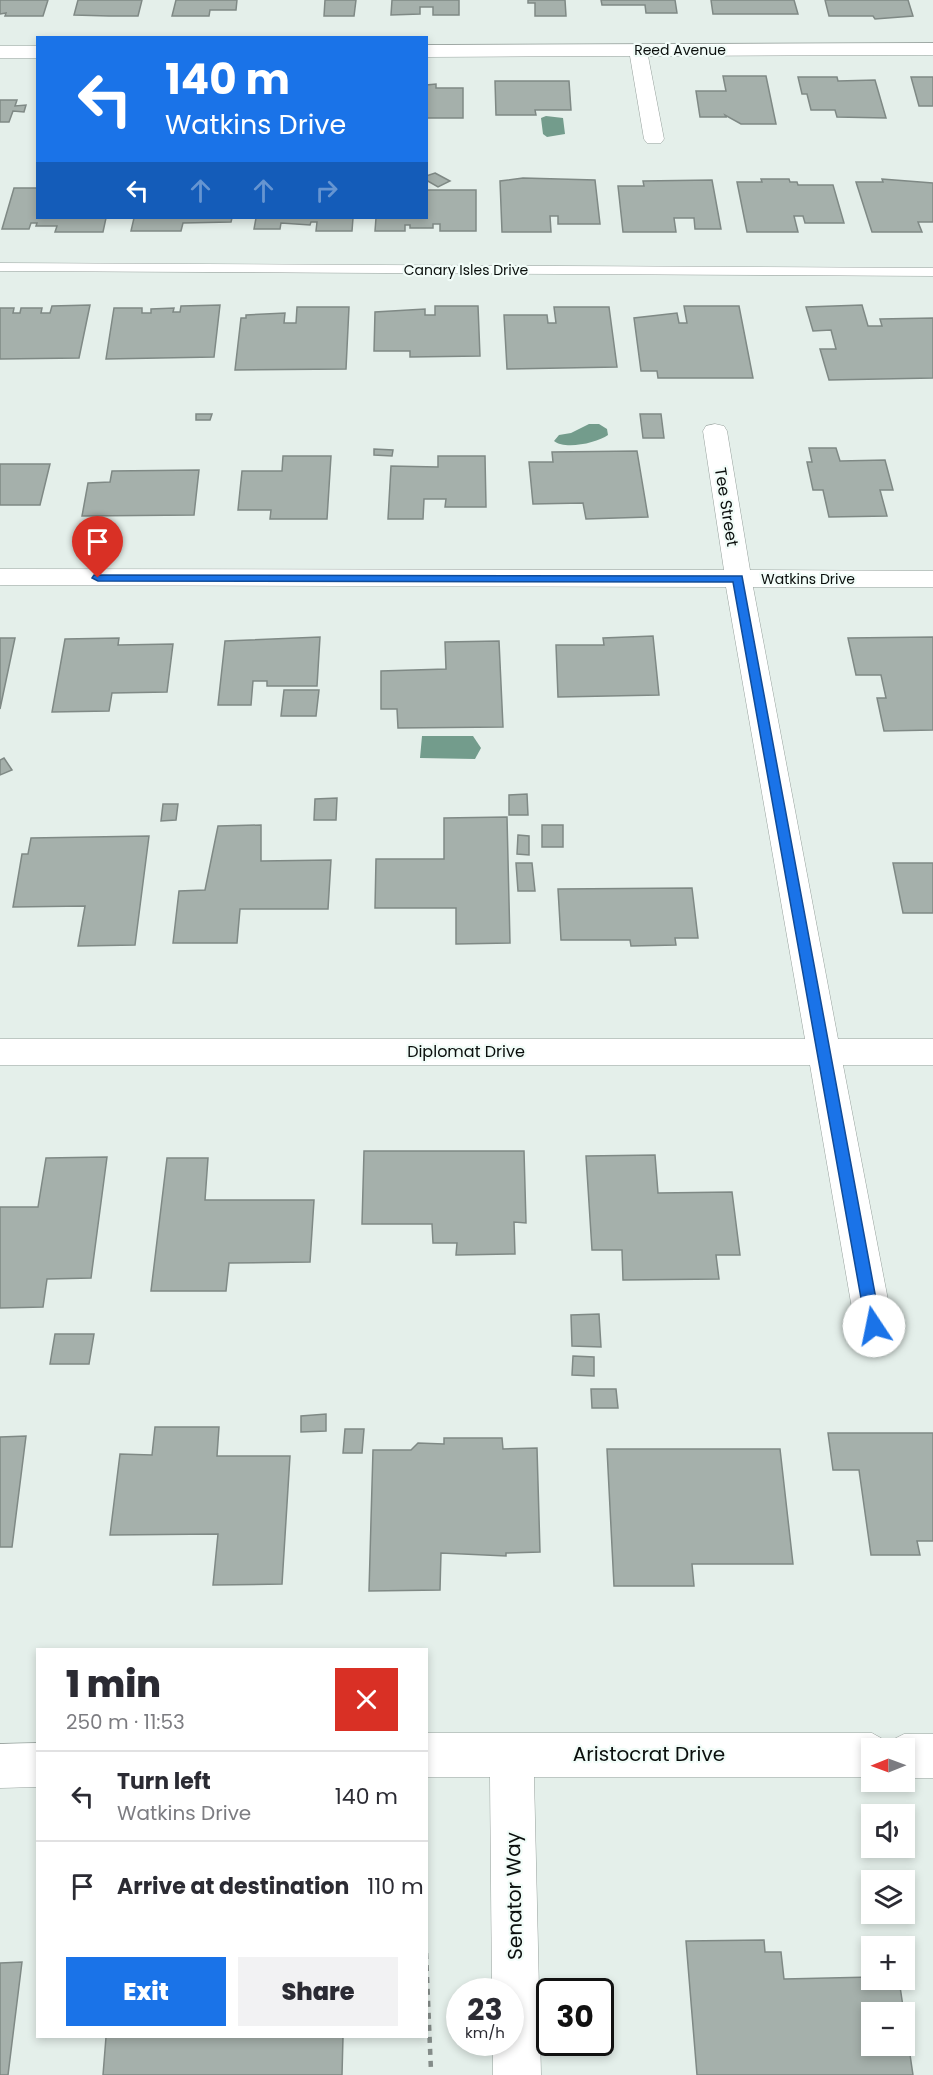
<!DOCTYPE html>
<html lang="en">
<head>
<meta charset="utf-8">
<style>
  body { margin:0; font-family:Poppins,sans-serif; background:#f2f2f3; color:#2b2b33; height:100vh; display:flex; flex-direction:column; font-size:22px; white-space:nowrap }
  * { box-sizing:border-box; margin:0 }
  p { font-size:20px; color:#7c7c81 }
  .icon { flex:none; width:33px; height:33px; fill:none; stroke:currentColor; stroke-width:2; stroke-linecap:round; stroke-linejoin:round }
  .map { position:relative; flex:1; overflow:hidden }
  .sheet { position:absolute; left:36px; top:1648px; width:392px; height:390px; display:flex; flex-direction:column; background:#fff; border-radius:0px; box-shadow:0 3px 9px #0003 }
  .sheet>* { flex:none }
  .hud { position:absolute; left:36px; top:36px; width:392px; height:183px; border-radius:0px; box-shadow:0 3px 9px #0003; background:#1a73e8; color:#fff; overflow:hidden }
  .needle { width:39px; rotate:269deg }
  .tools { position:absolute; left:861px; top:1738px; display:grid; gap:12px }
  .tools a { display:grid; place-items:center; width:54px; height:54px; border-radius:0px; background:#fff; box-shadow:0 3px 9px #0003; font-size:30px }
  .speed { position:absolute; left:446px; top:1978px; display:flex; gap:12px; font-size:30px; font-weight:700; text-align:center }
  .speed>* { display:grid; place-content:center; width:78px; height:78px; border-radius:50%; background:#fff; box-shadow:0 3px 9px #0003; line-height:1 }
  .speed small { font-size:15px; font-weight:400 }
  .speed .limit { border:3px solid #111; border-radius:9px; background:#fff; color:#111 }
  .pin { position:absolute; display:grid; place-items:center; width:51px; height:51px; color:#fff; margin:-62px -26px; border-radius:50% 50% 50% 0; rotate:-45deg; box-shadow:0 0 6px #0007 }
  .pin .icon { rotate:45deg }
  .me { position:absolute; width:66px; margin:-33px; rotate:349deg; stroke-linejoin:round; filter:drop-shadow(0 0 4px #0008) }
  .turn { display:flex; align-items:center; gap:21px; height:126px; padding:0 30px; font-size:27px }
  .turn .icon { width:78px; height:78px; stroke-width:2.5 }
  .turn b { display:block; font-size:42px; line-height:51px }
  .lanes { display:flex; align-items:center; height:57px; padding:0 30px; background:#0003; justify-content:center; gap:30px; direction:ltr }
  .lanes .off { opacity:.35 }
  .round { display:grid; place-items:center; flex:none; width:63px; height:63px; border-radius:0px; background:#f2f2f3 }
  .overview { display:flex; align-items:center; justify-content:space-between; height:102px; padding:0 30px }
  h1 { font-size:36px; font-weight:800; line-height:45px }
  .button { display:flex; gap:12px; margin-top:auto; padding:12px 30px }
  .button a { flex:1; height:69px; border-radius:0px; background:#1a73e8; color:#fff; font-size:24px; font-weight:800; line-height:69px; text-align:center }
  .button a+a { background:#f2f2f3; color:#2b2b33 }
  ul { padding:0; list-style:none }
  li { display:flex; align-items:center; gap:18px; height:90px; padding:0 30px; border-top:2px solid #e1e1e2 }
  li div { flex:1 }
  li b { display:block; font-size:22px }
  li em { font-style:normal }
  .map>svg:first-child { display:block }
</style>
</head>
<body>
<div class="map">
<svg width="933" height="2075" viewBox="0 0 933 2075">
  <rect width="100%" height="100%" fill="#e4efea"/>
  <g fill="#739c8c">
    <polygon points="546,116 563,118 565,134 547,137 543,134 541,118"/>
    <path d="M 589,424 L 599,424 L 607,429 L 608,435 C 597,443 565,450 554,441 L 559,435 L 571,433 Z"/>
    <polygon points="422,736 473,736 481,748 475,759 420,758"/>
  </g>
  <g fill="#a5b0ab" stroke="#7f8985" stroke-width="1.5">
    <polygon points="0,0 48,0 43,16 5,16 6,13 0,14"/>
    <polygon points="78,0 142,0 138,16 109,16 74,15"/>
    <polygon points="176,0 237,0 236,10 210,10 209,16 172,16"/>
    <polygon points="325,0 356,0 354,16 324,16"/>
    <polygon points="392,0 459,0 459,15 433,15 433,7 420,7 420,14 391,15"/>
    <polygon points="528,0 565,0 566,16 535,16 535,3 528,3"/>
    <polygon points="601,0 675,0 677,13 646,13 645,5 602,5"/>
    <polygon points="711,0 794,0 798,14 713,14"/>
    <polygon points="825,0 908,0 913,16 875,19 873,16 829,16"/>
    <polygon points="723,76 766,76 776,124 741,124 725,115 726,117 700,117 696,91 726,91"/>
    <polygon points="798,77 837,77 838,81 875,80 886,118 837,117 835,110 811,110 807,94 802,94"/>
    <polygon points="911,77 933,77 933,106 919,106"/>
    <polygon points="495,81 569,81 571,110 535,110 536,115 496,115"/>
    <polygon points="436,84 436,88 463,88 463,118 427,118 426,125 426,85"/>
    <polygon points="0,100 17,100 15,106 26,105 24,112 13,111 9,122 0,122"/>
    <polygon points="435,173 450,181 438,187 426,180 426,176"/>
    <polygon points="523,178 595,180 600,224 558,224 558,216 550,216 551,232 502,232 500,181"/>
    <polygon points="761,179 789,179 790,182 797,182 798,185 833,185 844,223 805,223 803,216 794,216 798,232 747,232 737,182 762,182"/>
    <polygon points="882,179 933,183 933,222 918,222 922,232 872,232 856,182 883,182"/>
    <polygon points="712,180 721,229 695,229 694,218 674,218 676,232 623,232 618,186 644,186 643,181"/>
    <polygon points="14,188 38,188 38,218 106,218 103,232 55,232 57,226 36,226 37,223 31,223 29,229 2,229"/>
    <polygon points="426,190 476,190 476,231 440,231 440,224 433,224 433,228 410,228 410,225 405,225 405,231 375,231 376,218 426,218"/>
    <polygon points="134,218 232,218 231,222 183,223 181,231 131,231"/>
    <polygon points="256,218 353,218 352,231 316,231 317,222 311,222 310,225 281,223 280,229 254,229"/>
    <polygon points="90,305 79,358 0,359 0,308 14,308 13,313 20,313 21,308 42,308 41,313 50,313 52,306"/>
    <polygon points="220,305 214,357 106,359 114,308 142,308 142,313 151,313 151,309 174,308 173,312 180,312 181,306"/>
    <polygon points="862,305 868,326 882,326 880,319 933,318 933,378 829,380 820,349 836,349 831,330 813,331 806,307"/>
    <polygon points="435,306 478,306 480,356 410,357 410,351 374,351 375,312 425,309 425,315 435,315"/>
    <polygon points="684,306 739,306 753,378 658,378 657,371 641,371 634,318 677,313 679,323 687,323"/>
    <polygon points="297,307 349,307 346,369 235,370 241,318 246,318 246,315 285,313 284,323 296,323"/>
    <polygon points="554,307 609,307 617,367 507,369 504,315 547,315 548,323 556,323"/>
    <polygon points="196,414 212,414 210,420 196,420"/>
    <polygon points="640,414 661,414 664,438 643,438"/>
    <polygon points="809,448 836,448 840,461 885,460 893,490 880,490 887,516 829,517 823,490 813,490 807,462 812,462"/>
    <polygon points="374,449 393,450 392,456 374,455"/>
    <polygon points="637,451 648,517 586,519 583,503 533,504 529,462 553,462 552,452"/>
    <polygon points="283,456 331,456 327,519 270,519 271,510 238,510 242,471 282,471"/>
    <polygon points="438,456 485,456 486,507 445,507 446,499 424,499 423,519 388,519 391,466 438,467"/>
    <polygon points="0,464 50,464 40,505 0,505"/>
    <polygon points="199,470 194,515 82,516 88,483 110,482 112,471"/>
    <polygon points="653,636 659,695 558,697 556,645 604,645 603,638"/>
    <polygon points="320,637 317,686 267,686 267,681 253,681 251,705 218,705 225,641"/>
    <polygon points="933,637 933,730 884,731 877,698 886,698 881,675 856,675 848,638"/>
    <polygon points="0,638 15,638 0,709"/>
    <polygon points="119,638 118,645 173,644 167,692 112,693 109,711 52,712 65,639"/>
    <polygon points="499,641 503,727 398,728 397,709 381,709 381,671 446,669 445,642"/>
    <polygon points="284,690 319,690 316,716 281,716"/>
    <polygon points="4,758 12,770 0,775 0,760"/>
    <polygon points="527,794 528,815 509,815 509,795"/>
    <polygon points="337,798 336,820 314,820 315,799"/>
    <polygon points="163,804 178,804 176,820 161,821"/>
    <polygon points="507,817 510,943 456,944 456,908 375,908 376,859 444,859 444,818"/>
    <polygon points="261,825 261,861 331,860 328,909 240,909 237,943 173,943 179,891 205,890 218,826"/>
    <rect x="542" y="825" width="21" height="22"/>
    <polygon points="518,835 529,836 529,855 517,854"/>
    <polygon points="149,836 135,945 78,946 85,906 13,907 22,854 28,854 31,838"/>
    <polygon points="516,863 532,863 535,891 518,891"/>
    <polygon points="893,863 933,863 933,913 903,913"/>
    <polygon points="692,888 698,938 675,938 676,945 631,946 630,940 561,940 558,889"/>
    <polygon points="364,1151 524,1151 526,1223 514,1222 515,1254 456,1255 457,1243 433,1243 432,1224 362,1224"/>
    <polygon points="655,1155 658,1193 732,1192 740,1255 716,1255 719,1279 623,1280 622,1250 592,1250 586,1156"/>
    <polygon points="107,1157 91,1278 47,1279 43,1307 0,1308 0,1207 38,1207 46,1158"/>
    <polygon points="167,1158 208,1158 205,1200 314,1200 310,1262 229,1263 226,1291 151,1291"/>
    <polygon points="599,1314 601,1347 572,1346 571,1315"/>
    <polygon points="55,1334 94,1334 89,1364 50,1364"/>
    <polygon points="573,1356 594,1357 594,1376 572,1375"/>
    <polygon points="591,1389 616,1389 618,1408 592,1408"/>
    <polygon points="326,1414 326,1431 301,1432 301,1416"/>
    <polygon points="155,1427 219,1427 217,1456 290,1456 282,1584 213,1585 218,1534 110,1535 120,1454 152,1455"/>
    <polygon points="345,1429 364,1429 362,1453 343,1453"/>
    <polygon points="828,1433 933,1433 933,1541 917,1541 920,1555 871,1555 859,1470 833,1470"/>
    <polygon points="26,1436 12,1547 0,1547 0,1437"/>
    <polygon points="444,1438 502,1438 503,1449 537,1448 540,1552 506,1553 506,1556 441,1553 440,1590 369,1591 373,1450 411,1450 418,1443 444,1444"/>
    <polygon points="607,1449 780,1449 793,1564 692,1564 694,1586 614,1586"/>
    <polygon points="764,1940 765,1952 781,1952 784,1979 872,1977 872,1980 899,1980 904,2013 872,2013 872,2046 904,2046 904,2014 913,2075 697,2075 686,1941"/>
    <polygon points="22,1962 8,2075 0,2075 0,1963"/>
    <polygon points="106,2037 343,2037 342,2075 103,2075"/>
  </g>
  <g fill="none" stroke-linecap="round" stroke-linejoin="round">
    <g stroke="#97a19d" stroke-width="1">
      <polygon id="lane" points="0,263 933,268 933,276 0,271"/>
    </g>
    <g stroke="#97a19d" stroke-width="1">
      <g id="street">
        <polygon points="933,43 933,55 648,56 664,139 661,143 647,143 644,139 630,56 426,57 426,45"/>
        <rect x="0" y="46" width="38" height="12"/>
        <polygon points="715,424 724,426 727,431 750,570 933,571 933,587 753,587 838,1039 933,1039 933,1065 843,1065 893,1326 887,1338 874,1342 861,1338 855,1326 810,1065 0,1065 0,1039 805,1039 726,587 0,585 0,569 724,570 703,431 706,426"/>
        <polygon points="426,1733 872,1733 888,1742 904,1734 933,1734 933,1778 904,1778 904,1749 872,1749 872,1777 534,1777 541,2075 493,2075 493,2043 510,2043 510,1992 492,1992 490,1777 426,1777"/>
        <polygon points="38,1743 38,1787 0,1788 0,1744"/>
      </g>
    </g>
    <polyline stroke="#848c89" stroke-width="4.5" stroke-dasharray="6 6" stroke-linecap="butt" points="426,1953 431,2071"/>
    <use href="#lane" fill="#fff" fill-rule="evenodd"/>
    <use href="#street" fill="#fff" fill-rule="evenodd"/>
  </g>
  <polygon fill="#1a73e8" stroke="#114b97" stroke-width="1.5" points="94,575 742,576 881,1326 879,1331 868,1331 866,1326 733,582 98,581 92,578"/>
  <g text-anchor="middle" stroke-width="4.5" stroke-linejoin="round" paint-order="stroke">
    <g font-size="14" fill="#0a0e0c" stroke="#f1fcf8">
      <text x="680" y="55">Reed Avenue</text>
      <text x="466" y="275">Canary Isles Drive</text>
      <text x="808" y="584">Watkins Drive</text>
    </g>
    <g font-size="16" fill="#0a0e0c" stroke="#f1fcf8">
      <text transform="translate(727 507) rotate(81)" y="6">Tee Street</text>
      <text x="466" y="1057">Diplomat Drive</text>
    </g>
    <g font-size="20" fill="#0a0e0c" stroke="#f1fcf8">
      <text x="649" y="1761">Aristocrat Drive</text>
      <text transform="translate(514 1896) rotate(-91)" y="7">Senator Way</text>
    </g>
  </g>
</svg>
<div class="tools">
<a><svg class="needle" viewBox="-14 -14 28 28"><path d="M0-13l5 13h-10z" fill="#e53935"/><path d="M0 13l5-13h-10z" fill="#7c7c81"/></svg></a>
<a><svg class="icon" aria-label="sound" viewBox="0 0 24 24"><path d="M4 9h4l5-4v14l-5-4H4zM17 9q2 3 0 6"/></svg></a>
<a><svg class="icon" aria-label="layers" viewBox="0 0 24 24"><path d="M12 4l9 5-9 5-9-5zM3 14l9 5 9-5"/></svg></a>
<a>+</a>
<a>−</a>
</div>
<div class="speed"><div>23<small>km/h</small></div><div class="limit">30</div></div>
<div class="pin" style="left:98px;top:578px;background:#d93025"><svg class="icon" aria-label="arrive" viewBox="0 0 24 24"><path d="M6 21V4h12l-3 4 3 4H6"/></svg></div>
<svg class="me" style="left:874px;top:1326px" viewBox="-20 -20 40 40"><circle r="19" fill="#fff"/><path d="M0-13L10 11 0 6-10 11z" fill="#1a73e8"/></svg>
<div class="hud">
<div class="turn"><svg class="icon" aria-label="left" viewBox="0 0 24 24"><path d="M17 20v-9H6M10 6l-5 5 5 5"/></svg><div><b>140 m</b>Watkins Drive</div></div>
<div class="lanes"><svg class="icon" aria-label="left" viewBox="0 0 24 24"><path d="M17 20v-9H6M10 6l-5 5 5 5"/></svg><svg class="icon off" aria-label="ahead" viewBox="0 0 24 24"><path d="M12 20V5M6 11l6-6 6 6"/></svg><svg class="icon off" aria-label="ahead" viewBox="0 0 24 24"><path d="M12 20V5M6 11l6-6 6 6"/></svg><svg class="icon off" aria-label="right" viewBox="0 0 24 24"><path d="M7 20v-9h11M14 6l5 5-5 5"/></svg></div>
</div>
<section class="sheet">
<div class="overview"><div><h1>1 min</h1><p>250 m · 11:53</p></div><a class="round" style="background:#d93025;color:#fff"><svg class="icon" aria-label="close" viewBox="0 0 24 24"><path d="M6 6l12 12M18 6L6 18"/></svg></a></div>
<ul>
<li><svg class="icon" aria-label="left" viewBox="0 0 24 24"><path d="M17 20v-9H6M10 6l-5 5 5 5"/></svg><div><b>Turn left</b><p>Watkins Drive</p></div><em>140 m</em></li>
<li><svg class="icon" aria-label="arrive" viewBox="0 0 24 24"><path d="M6 21V4h12l-3 4 3 4H6"/></svg><div><b>Arrive at destination</b></div><em>110 m</em></li>
</ul>
<div class="button"><a>Exit</a><a>Share</a></div>
</section>
</div>
</body>
</html>
